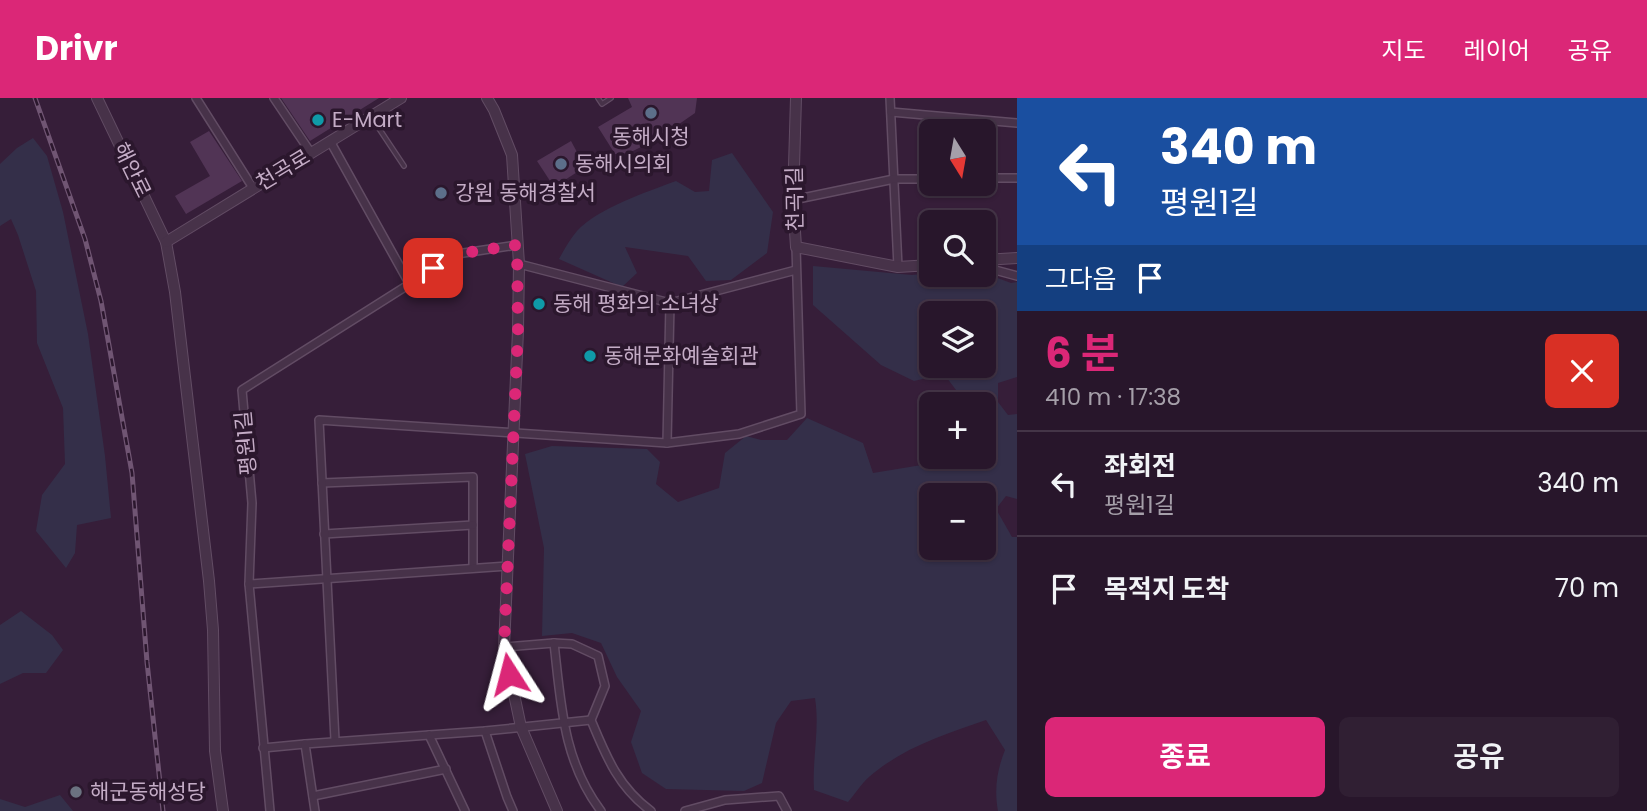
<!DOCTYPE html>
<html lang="ko">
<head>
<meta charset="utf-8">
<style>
  body { margin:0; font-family:Poppins,"Noto Sans KR",sans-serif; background:#301f33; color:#f1f3f6; height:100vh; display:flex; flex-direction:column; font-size:26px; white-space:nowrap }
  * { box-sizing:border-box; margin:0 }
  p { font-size:23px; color:#a59fa9 }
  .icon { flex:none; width:38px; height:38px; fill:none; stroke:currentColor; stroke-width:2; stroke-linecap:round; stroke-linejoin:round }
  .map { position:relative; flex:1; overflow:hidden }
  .sheet { display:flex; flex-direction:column; background:#28162b; width:630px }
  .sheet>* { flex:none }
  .guide { background:#1a4fa0; color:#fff; overflow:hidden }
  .needle { width:46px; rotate:169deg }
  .buttons { position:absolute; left:919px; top:21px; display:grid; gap:14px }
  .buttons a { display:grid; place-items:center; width:77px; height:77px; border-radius:10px; background:#28162b; box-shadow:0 2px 5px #0004,0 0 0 2px #443547; font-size:35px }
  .pin { position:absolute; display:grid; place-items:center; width:60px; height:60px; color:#fff; margin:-30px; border-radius:14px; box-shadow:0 4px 10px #0006 }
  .me { position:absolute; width:77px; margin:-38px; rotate:351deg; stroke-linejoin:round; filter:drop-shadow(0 0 5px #0008) }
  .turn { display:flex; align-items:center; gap:24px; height:147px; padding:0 28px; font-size:32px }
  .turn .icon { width:91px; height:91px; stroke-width:2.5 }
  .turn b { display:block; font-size:49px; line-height:60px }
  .then { display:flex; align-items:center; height:66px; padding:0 28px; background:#0003; gap:14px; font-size:26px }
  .round { display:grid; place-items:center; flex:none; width:74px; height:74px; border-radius:10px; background:#301f33 }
  .summary { display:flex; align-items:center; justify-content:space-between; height:119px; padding:0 28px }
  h1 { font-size:42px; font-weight:700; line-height:52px; color:#db2777 }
  .button { display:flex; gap:14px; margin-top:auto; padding:14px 28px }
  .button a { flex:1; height:80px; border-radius:10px; background:#db2777; color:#fff; font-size:28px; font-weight:700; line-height:80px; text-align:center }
  .button a+a { background:#301f33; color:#f1f3f6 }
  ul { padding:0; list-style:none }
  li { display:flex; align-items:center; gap:21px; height:105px; padding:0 28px; border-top:2px solid #443547 }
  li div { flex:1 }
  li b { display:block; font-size:26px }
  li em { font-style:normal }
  header { display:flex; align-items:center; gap:42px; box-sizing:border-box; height:98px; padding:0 35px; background:#db2777; color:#fff }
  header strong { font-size:33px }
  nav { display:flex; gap:38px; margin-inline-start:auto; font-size:24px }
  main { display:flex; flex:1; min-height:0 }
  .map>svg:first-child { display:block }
</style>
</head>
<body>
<header>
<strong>Drivr</strong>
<nav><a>지도</a><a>레이어</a><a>공유</a></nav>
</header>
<main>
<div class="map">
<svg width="1017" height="713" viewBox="0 0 1017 713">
  <rect width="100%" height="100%" fill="#361e39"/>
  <g fill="#342f49" fill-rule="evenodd">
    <polygon points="33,40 47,58 63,114 88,236 105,358 111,420 77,427 75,455 66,470 36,433 42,397 65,366 63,310 37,245 36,193 18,137 11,121 0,128 0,66 17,50"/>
    <path d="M 732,55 L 773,114 L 767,155 L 731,182 L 706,183 L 688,158 L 625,149 L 637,175 L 622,189 L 559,161 C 564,152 570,141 577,133 C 598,110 647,94 676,83 L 695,94 L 709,93 L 712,62 Z"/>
    <path d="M 813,168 L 912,177 L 931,175 L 931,177 L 984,175 L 1011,185 L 1017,184 L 1017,279 L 998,285 L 998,304 L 1008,317 L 1017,316 L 1017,401 L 1006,398 L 996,411 L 1012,439 L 1017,439 L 1017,713 L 998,713 C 994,691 997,672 1005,652 L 986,622 C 945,636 902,650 869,679 C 861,686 855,696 848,704 L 814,692 C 812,661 820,631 815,600 L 791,603 L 776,625 L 762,685 L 744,693 L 666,691 L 642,675 L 631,644 L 641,613 L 617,579 L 601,545 L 572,535 L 542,538 L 544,450 L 525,356 L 552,348 L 647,351 L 660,364 L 656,386 L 678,404 L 719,390 L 725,355 L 746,338 L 761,342 L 787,342 L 807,320 L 863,345 L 873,375 L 952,362 L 953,359 L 984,359 L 984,306 L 959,306 L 956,292 L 944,276 L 914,283 L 881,267 L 813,207 ZM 984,215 L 984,268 L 931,268 L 931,215 ZM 931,397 L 984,397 L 984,450 L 931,450 Z"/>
    <polygon points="21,513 52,537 63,552 46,575 23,575 0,586 0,527"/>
    <polygon points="60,697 73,713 0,713 0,701 25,709"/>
  </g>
  <g fill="#513455">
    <polygon points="281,0 379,0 310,43"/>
    <polygon points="628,0 697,0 695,15 659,40 629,55 615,56 598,29 632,9"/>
    <polygon points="209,33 242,83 186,116 175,98 210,78 190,44"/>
    <polygon points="571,43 585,69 554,89 537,63"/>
  </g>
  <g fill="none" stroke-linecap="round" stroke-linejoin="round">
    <g stroke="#624c64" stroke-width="6">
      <g id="service">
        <polyline points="598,0 602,6 611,0"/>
        <polyline points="372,20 404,68"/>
      </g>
    </g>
    <g stroke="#624c64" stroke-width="10">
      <g id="minor">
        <polyline points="196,0 253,90"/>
        <polyline points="274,0 311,55"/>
        <polyline points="890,0 898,169"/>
        <polyline points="891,14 1017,25"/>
        <polyline points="330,43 409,185"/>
        <polyline points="984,80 1017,80"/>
        <polyline points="793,102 894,81 931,81"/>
        <polyline points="519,166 670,205 796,172"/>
        <polyline points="984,169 1017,178"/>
        <polyline points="667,345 670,205"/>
        <polyline points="322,385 473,379 473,470"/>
        <polyline points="324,436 473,427"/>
        <polyline points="249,486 508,468"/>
        <polyline points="504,549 554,545"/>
        <polyline points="485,633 507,699 513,713"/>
        <polyline points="429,637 465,713"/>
        <polyline points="335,642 319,322 667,345 739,336 801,316 796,149"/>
        <polyline points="263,650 305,646"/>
        <polyline points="313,698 446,671"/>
        <polyline points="270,713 249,486 252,405 242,292 457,156 517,147"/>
        <polyline points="315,713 305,646 485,633 591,622"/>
        <path d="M 601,713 C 563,663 561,606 554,545 L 572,546 L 598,558 L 605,588 L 591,622 C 606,658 618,689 651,713"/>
        <polyline points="685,713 725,702 779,698 787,713"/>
      </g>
    </g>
    <g stroke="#624c64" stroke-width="12">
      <g id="tertiary">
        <polyline points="97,0 166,144 175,194 209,483 213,532 215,653 223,713"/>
        <polyline points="487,0 494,12 512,57 519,166 518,233 504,549 521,629 557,713"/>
        <polyline points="796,0 793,102 796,149 898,169 931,167"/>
        <polyline points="166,144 401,0"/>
        <polyline points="984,162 1017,160"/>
      </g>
    </g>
    <use href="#service" stroke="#473249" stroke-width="3.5"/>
    <use href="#minor" stroke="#473249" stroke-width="7"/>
    <use href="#tertiary" stroke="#473249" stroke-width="10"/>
    <g stroke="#705573" stroke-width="5">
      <polyline id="rail" points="35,0 85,141 101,203 132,375 147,564 163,713"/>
    </g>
    <use href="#rail" stroke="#2b172d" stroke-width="2.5" stroke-dasharray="8" stroke-linecap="butt"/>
  </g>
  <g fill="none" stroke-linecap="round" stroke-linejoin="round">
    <polyline stroke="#db2777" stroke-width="12" stroke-dasharray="0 21.6" points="433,170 457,156 517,147 518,233 504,549 509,576"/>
  </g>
  <g fill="#5c6f8a" stroke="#2b172d" stroke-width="2.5">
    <circle cx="651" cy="15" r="7"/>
    <circle cx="561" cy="66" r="7"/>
    <circle cx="441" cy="95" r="7"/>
  </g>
  <g fill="#0f9aa8" stroke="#2b172d" stroke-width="2.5">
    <circle cx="318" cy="22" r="7"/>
    <circle cx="539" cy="206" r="7"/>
    <circle cx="590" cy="258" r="7"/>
  </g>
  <circle fill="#6b7280" stroke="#2b172d" stroke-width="2.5" cx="76" cy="694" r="7"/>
  <g text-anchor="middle" stroke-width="7" stroke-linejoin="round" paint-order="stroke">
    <g font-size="21" fill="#c4acc6" stroke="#2b172d" text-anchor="start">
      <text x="332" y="29">E-Mart</text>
      <text x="651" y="46" text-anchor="middle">동해시청</text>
      <text x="575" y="73">동해시의회</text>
      <text x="455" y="102">강원 동해경찰서</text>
      <text x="553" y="213">동해 평화의 소녀상</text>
      <text x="604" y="265">동해문화예술회관</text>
      <text x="90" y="701">해군동해성당</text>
    </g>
    <g font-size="21" fill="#c4acc6" stroke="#2b172d">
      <text transform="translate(132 72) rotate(64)" y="7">해안로</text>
      <text transform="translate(283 72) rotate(-31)" y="7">천곡로</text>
      <text transform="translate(795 101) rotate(-91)" y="7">천곡1길</text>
      <text transform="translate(246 345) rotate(-95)" y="7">평원1길</text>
    </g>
  </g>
</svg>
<div class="buttons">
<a><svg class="needle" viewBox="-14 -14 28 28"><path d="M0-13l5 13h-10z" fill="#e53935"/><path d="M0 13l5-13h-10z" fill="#a59fa9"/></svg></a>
<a><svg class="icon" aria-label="search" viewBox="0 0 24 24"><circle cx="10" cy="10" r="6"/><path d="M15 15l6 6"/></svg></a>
<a><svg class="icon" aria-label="layers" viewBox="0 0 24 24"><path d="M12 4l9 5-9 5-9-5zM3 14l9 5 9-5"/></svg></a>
<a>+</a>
<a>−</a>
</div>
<div class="pin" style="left:433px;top:170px;background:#d93025"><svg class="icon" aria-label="arrive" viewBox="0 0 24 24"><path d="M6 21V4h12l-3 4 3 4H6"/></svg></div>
<svg class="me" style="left:509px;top:576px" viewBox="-20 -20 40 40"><path d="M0-17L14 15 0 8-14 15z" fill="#db2777" stroke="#fff" stroke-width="4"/></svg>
</div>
<section class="sheet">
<div class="guide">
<div class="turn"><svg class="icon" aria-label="left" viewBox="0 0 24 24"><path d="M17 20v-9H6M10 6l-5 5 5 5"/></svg><div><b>340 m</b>평원1길</div></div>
<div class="then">그다음<svg class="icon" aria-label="arrive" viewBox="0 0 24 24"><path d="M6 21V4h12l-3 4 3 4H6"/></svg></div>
</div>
<div class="summary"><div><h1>6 분</h1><p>410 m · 17:38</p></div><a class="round" style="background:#d93025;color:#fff"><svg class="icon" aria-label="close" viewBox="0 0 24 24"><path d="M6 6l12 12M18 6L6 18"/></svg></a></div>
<ul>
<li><svg class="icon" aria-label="left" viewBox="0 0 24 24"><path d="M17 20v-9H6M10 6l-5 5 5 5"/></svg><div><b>좌회전</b><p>평원1길</p></div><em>340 m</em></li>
<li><svg class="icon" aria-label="arrive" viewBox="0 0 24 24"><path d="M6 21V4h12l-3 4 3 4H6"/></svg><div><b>목적지 도착</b></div><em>70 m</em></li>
</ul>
<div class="button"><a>종료</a><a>공유</a></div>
</section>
</main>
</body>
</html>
